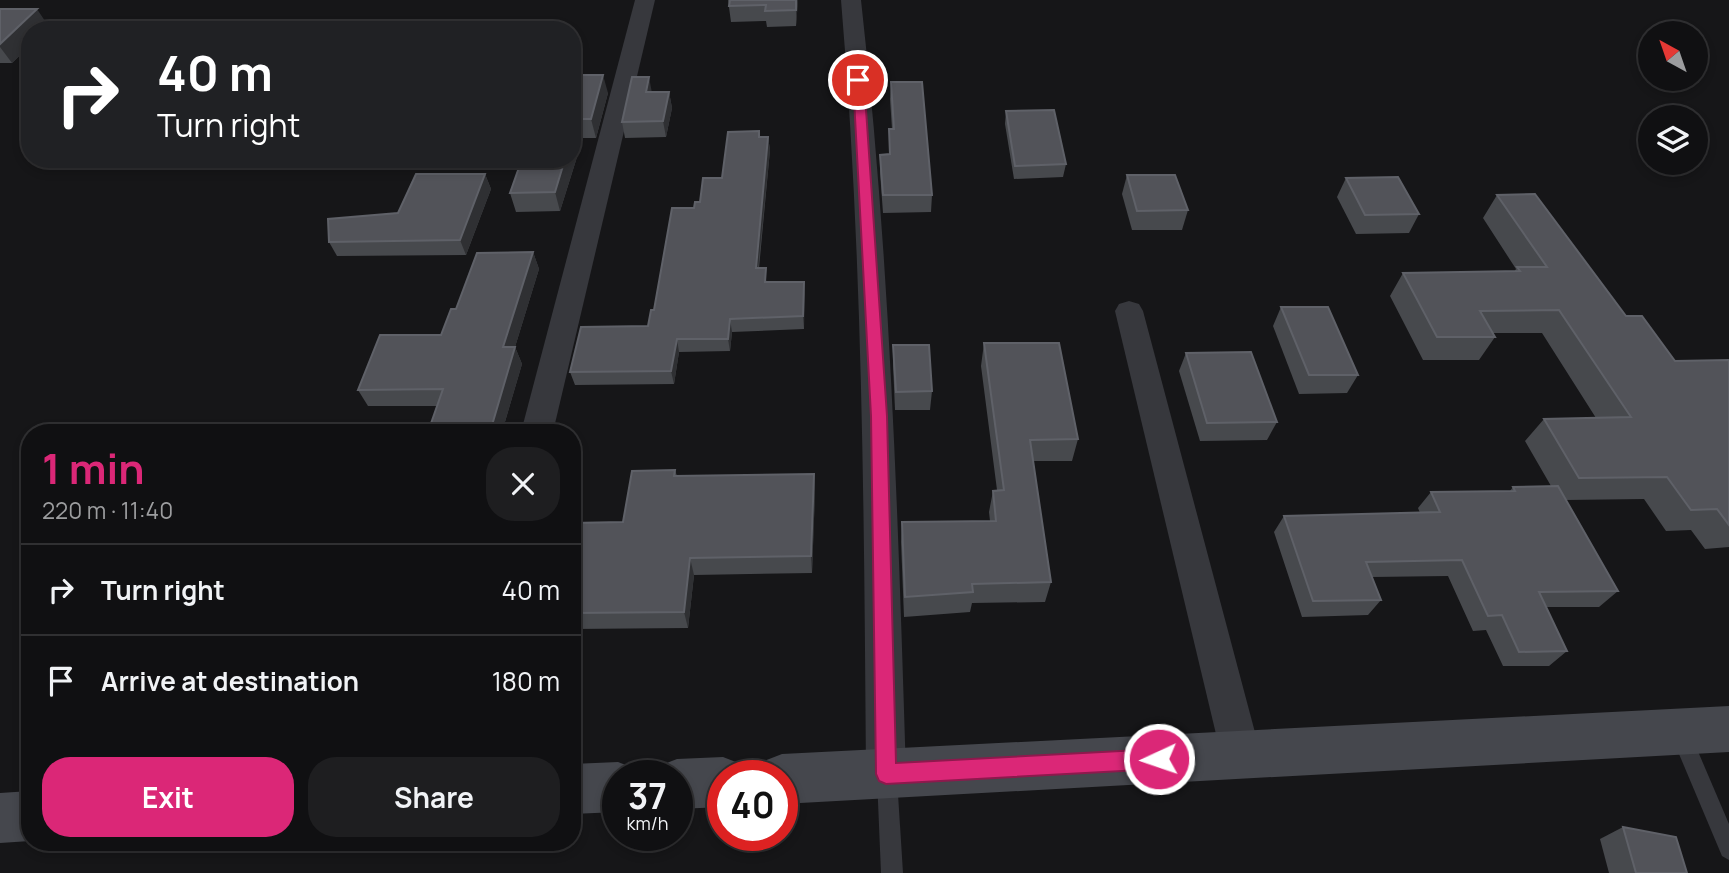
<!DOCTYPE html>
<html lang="en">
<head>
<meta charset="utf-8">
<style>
  body { margin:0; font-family:Manrope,sans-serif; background:#1e1e20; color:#f1f3f6; height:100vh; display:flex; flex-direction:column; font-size:26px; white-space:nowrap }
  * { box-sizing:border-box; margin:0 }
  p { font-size:23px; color:#9c9d9f }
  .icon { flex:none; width:38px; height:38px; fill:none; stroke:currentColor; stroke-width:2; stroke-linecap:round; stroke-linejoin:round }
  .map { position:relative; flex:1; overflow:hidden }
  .side { position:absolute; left:21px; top:424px; width:560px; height:427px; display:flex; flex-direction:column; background:#101012; border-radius:28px; box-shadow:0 4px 10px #0003,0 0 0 2px #303032 }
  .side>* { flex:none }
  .hud { position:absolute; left:21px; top:21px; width:560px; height:147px; border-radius:28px; box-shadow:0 4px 10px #0003,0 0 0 2px #303032; background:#202124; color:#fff; overflow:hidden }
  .needle { width:46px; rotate:320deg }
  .controls { position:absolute; left:1638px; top:21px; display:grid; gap:14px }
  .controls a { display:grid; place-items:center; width:70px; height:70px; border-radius:50%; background:#101012; box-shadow:0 4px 10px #0003,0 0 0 2px #303032; font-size:35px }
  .speed { position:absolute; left:602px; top:760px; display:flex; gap:14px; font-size:35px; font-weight:700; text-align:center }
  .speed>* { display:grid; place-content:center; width:91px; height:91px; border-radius:50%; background:#101012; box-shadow:0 4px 10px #0003,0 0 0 2px #303032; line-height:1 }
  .speed small { font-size:18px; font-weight:400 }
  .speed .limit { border:10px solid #d22; background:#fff; color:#111 }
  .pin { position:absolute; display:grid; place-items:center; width:60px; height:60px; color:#fff; margin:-30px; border:4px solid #fff; border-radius:50%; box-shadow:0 2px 7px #0007 }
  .me { position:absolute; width:77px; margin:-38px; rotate:267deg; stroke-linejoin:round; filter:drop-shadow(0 0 5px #0008) }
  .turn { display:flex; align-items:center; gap:24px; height:147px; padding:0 21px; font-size:32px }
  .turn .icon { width:91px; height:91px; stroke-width:2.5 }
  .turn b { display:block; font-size:49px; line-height:60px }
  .round { display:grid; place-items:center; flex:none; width:74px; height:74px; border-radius:28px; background:#1e1e20 }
  .head { display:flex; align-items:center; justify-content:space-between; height:119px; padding:0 21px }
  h1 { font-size:42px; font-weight:700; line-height:52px; color:#db2777 }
  .action { display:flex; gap:14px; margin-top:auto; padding:14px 21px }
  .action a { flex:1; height:80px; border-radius:28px; background:#db2777; color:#fff; font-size:28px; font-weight:700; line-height:80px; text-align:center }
  .action a+a { background:#1e1e20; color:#f1f3f6 }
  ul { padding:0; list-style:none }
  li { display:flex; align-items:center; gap:21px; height:91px; padding:0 21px; border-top:2px solid #303032 }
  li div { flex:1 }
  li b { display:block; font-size:26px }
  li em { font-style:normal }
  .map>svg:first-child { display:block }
</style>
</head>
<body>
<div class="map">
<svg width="1729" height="873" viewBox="0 0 1729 873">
  <rect width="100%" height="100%" fill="#161618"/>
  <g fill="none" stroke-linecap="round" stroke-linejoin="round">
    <g fill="#37383d" fill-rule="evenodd">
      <polygon points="1681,725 1688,728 1729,824 1729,860 1722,856 1671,735 1674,728"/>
      <polygon points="887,768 894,771 897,778 903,873 881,873 877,778 880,771"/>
    </g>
    <g fill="#37383d" fill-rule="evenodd">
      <polygon points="635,0 655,0 553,432 521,432"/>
      <path d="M 841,0 L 861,0 C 890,257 898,515 906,774 L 900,788 L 886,794 L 872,788 L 866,774 C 864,516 863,258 841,0 Z"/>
      <polygon points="1129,301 1139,304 1143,311 1261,755 1255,769 1241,775 1227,769 1221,755 1115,311 1119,304"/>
    </g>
    <g fill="#45474d" fill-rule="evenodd">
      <polygon points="1729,706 1729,752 782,804 782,775 759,775 764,761 782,754"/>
      <polygon points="723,757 741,764 745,775 723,775 723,807 677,809 677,775 656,775 659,766 677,759"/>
      <polygon points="618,762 636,769 638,775 618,775 618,812 572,814 572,764"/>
      <polygon points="30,791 30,841 0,843 0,793"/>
    </g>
  </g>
  <g fill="#47494d">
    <polygon points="728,0 798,0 796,26 767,27 766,21 731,22"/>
    <polygon points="0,9 49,27 12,63 0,63"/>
    <polygon points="572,75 608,93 596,138 583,138 560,211 516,212 510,193"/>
    <polygon points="891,82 932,195 931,212 883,213 880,172 880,155 889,154 889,129 892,129 890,99"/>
    <polygon points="652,92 669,92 672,108 666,137 625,138 622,122"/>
    <polygon points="1006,111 1066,164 1063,177 1014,179 1005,124"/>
    <polygon points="759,131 760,137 768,137 770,150 759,268 767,282 804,282 804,329 732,332 730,351 679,352 674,384 575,385 570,372 648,326 694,208 722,178"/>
    <polygon points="485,174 491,189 466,255 337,256 329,242"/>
    <polygon points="1127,175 1188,210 1182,230 1132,230 1122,194"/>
    <polygon points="1346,178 1419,214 1409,233 1356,234 1337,197"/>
    <polygon points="1497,195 1675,361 1729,360 1729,547 1705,549 1691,530 1666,531 1644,499 1566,500 1618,591 1599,607 1546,607 1567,651 1549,666 1503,666 1486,630 1473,631 1448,576 1372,577 1381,600 1368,615 1302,617 1274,532 1284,516 1420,513 1418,508 1431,492 1510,491 1513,487 1551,486 1525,441 1544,419 1596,418 1542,333 1493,333 1495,337 1479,360 1423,360 1390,296 1403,273 1514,272 1516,269 1483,218"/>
    <polygon points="533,252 539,269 515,347 522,364 502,432 428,432 437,406 368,406 358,390 441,335"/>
    <polygon points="1281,307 1358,375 1347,393 1299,394 1273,326"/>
    <polygon points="984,343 1078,439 1072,461 1033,461 1051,582 1045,602 972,603 970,612 904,617 901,542 902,522 990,521 989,512 993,491 997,490 981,366"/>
    <polygon points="893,345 932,391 930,410 895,410 893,364"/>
    <polygon points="1186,353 1277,422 1267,440 1200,441 1179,371"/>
    <polygon points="675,470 677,476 814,474 815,492 812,573 694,575 688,628 572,629 572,523 623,522"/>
    <polygon points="1623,827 1687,873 1609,873 1600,839"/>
  </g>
  <g fill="#2f3033">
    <polygon points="796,0 798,0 796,26"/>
    <polygon points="37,9 49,27 46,30 30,30 30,46 12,63 0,47 0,44"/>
    <polygon points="603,75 608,93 596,138 591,119"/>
    <polygon points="649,77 652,93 646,92"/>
    <polygon points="669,92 672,108 666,137 663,121"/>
    <polygon points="578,119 583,138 560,211 555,192 565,159 572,159 572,136"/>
    <polygon points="768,137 770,150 757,280 756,268"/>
    <polygon points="485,174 491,189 466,255 460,240"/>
    <polygon points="533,252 539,269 515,347 522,364 502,432 490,432 503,347"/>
    <polygon points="804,282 805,294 804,329 803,316"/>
    <polygon points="730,319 732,332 730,351 728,339"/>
    <polygon points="677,339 679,352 674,384 671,371"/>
    <polygon points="814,474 815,492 812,573 811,556"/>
    <polygon points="690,558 694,575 688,628 684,612"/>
  </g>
  <g fill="#525359" stroke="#5f6168" stroke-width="2">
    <polygon points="730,0 796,0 796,10 765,11 766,5 729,6"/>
    <polygon points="0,9 37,9 0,44"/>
    <polygon points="572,75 603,75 591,119 578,119 572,136"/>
    <polygon points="632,77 649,77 646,92 669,92 663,121 622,122"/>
    <polygon points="891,82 922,82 932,195 883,195 880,155 890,154 889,129 894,129"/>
    <polygon points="1054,110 1066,164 1015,166 1006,111"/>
    <polygon points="759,131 759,137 768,137 756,268 766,268 765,282 804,282 803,316 730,319 728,339 677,339 671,371 570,372 581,327 648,326 651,310 654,310 672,208 694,208 695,202 700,202 703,178 722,178 728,132"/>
    <polygon points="522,159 565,159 555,192 510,193"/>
    <polygon points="416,174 485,174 460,240 329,242 328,219 398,213"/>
    <polygon points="1127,175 1175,175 1188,210 1137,211"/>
    <polygon points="1398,177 1419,214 1365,215 1346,178"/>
    <polygon points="1535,194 1626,316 1642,316 1675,361 1729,360 1729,525 1717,509 1691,510 1667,477 1579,478 1544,419 1631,417 1559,310 1480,311 1495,337 1437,337 1403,273 1520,271 1517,267 1547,267 1497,195"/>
    <polygon points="533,252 503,347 515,347 490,432 428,432 443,389 358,390 380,335 441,335 451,309 456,309 477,253"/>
    <polygon points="1281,307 1328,307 1358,375 1309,375"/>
    <polygon points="984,343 1059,343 1078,439 1030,440 1051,582 972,584 973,592 905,597 902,522 996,521 993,491 1004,490"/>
    <polygon points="893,345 929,345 932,391 896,392"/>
    <polygon points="1251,352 1277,422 1207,423 1186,353"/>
    <polygon points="675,470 674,476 814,474 811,556 690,558 684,612 572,613 572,523 623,522 632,471"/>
    <polygon points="1558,486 1618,591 1539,592 1567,651 1519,652 1502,615 1488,616 1462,560 1366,562 1381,600 1313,601 1284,516 1440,512 1431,492 1515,491 1513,487"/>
    <polygon points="1623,827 1676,837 1687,873 1636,873"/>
  </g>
  <polygon fill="#db2777" stroke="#8e194d" stroke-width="2" points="858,76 864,80 887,416 896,763 1159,749 1167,752 1169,759 1167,766 1159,769 886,784 879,781 876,774 871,416 853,80"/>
</svg>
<div class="controls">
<a><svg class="needle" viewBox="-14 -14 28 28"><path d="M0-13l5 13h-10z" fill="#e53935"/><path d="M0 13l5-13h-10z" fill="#9c9d9f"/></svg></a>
<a><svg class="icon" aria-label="layers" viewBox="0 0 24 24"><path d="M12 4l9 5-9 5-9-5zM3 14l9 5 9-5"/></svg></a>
</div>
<div class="speed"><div>37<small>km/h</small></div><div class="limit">40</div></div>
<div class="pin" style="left:858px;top:80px;background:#d93025"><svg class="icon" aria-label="arrive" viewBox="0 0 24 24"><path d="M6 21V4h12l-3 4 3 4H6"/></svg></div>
<svg class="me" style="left:1159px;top:759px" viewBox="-20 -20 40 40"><circle r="17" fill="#db2777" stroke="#fff" stroke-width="3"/><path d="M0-11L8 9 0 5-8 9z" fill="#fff"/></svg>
<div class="hud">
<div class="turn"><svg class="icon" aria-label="right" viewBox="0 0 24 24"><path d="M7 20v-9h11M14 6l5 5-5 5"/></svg><div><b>40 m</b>Turn right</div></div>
</div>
<section class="side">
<div class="head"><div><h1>1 min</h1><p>220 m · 11:40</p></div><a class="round"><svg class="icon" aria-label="close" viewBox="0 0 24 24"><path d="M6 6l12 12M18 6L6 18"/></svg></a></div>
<ul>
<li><svg class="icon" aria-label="right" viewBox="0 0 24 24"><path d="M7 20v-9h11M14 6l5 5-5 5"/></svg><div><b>Turn right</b></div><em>40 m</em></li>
<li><svg class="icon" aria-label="arrive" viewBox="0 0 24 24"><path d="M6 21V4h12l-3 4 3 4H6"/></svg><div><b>Arrive at destination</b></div><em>180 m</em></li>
</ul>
<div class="action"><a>Exit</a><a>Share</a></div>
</section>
</div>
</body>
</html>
